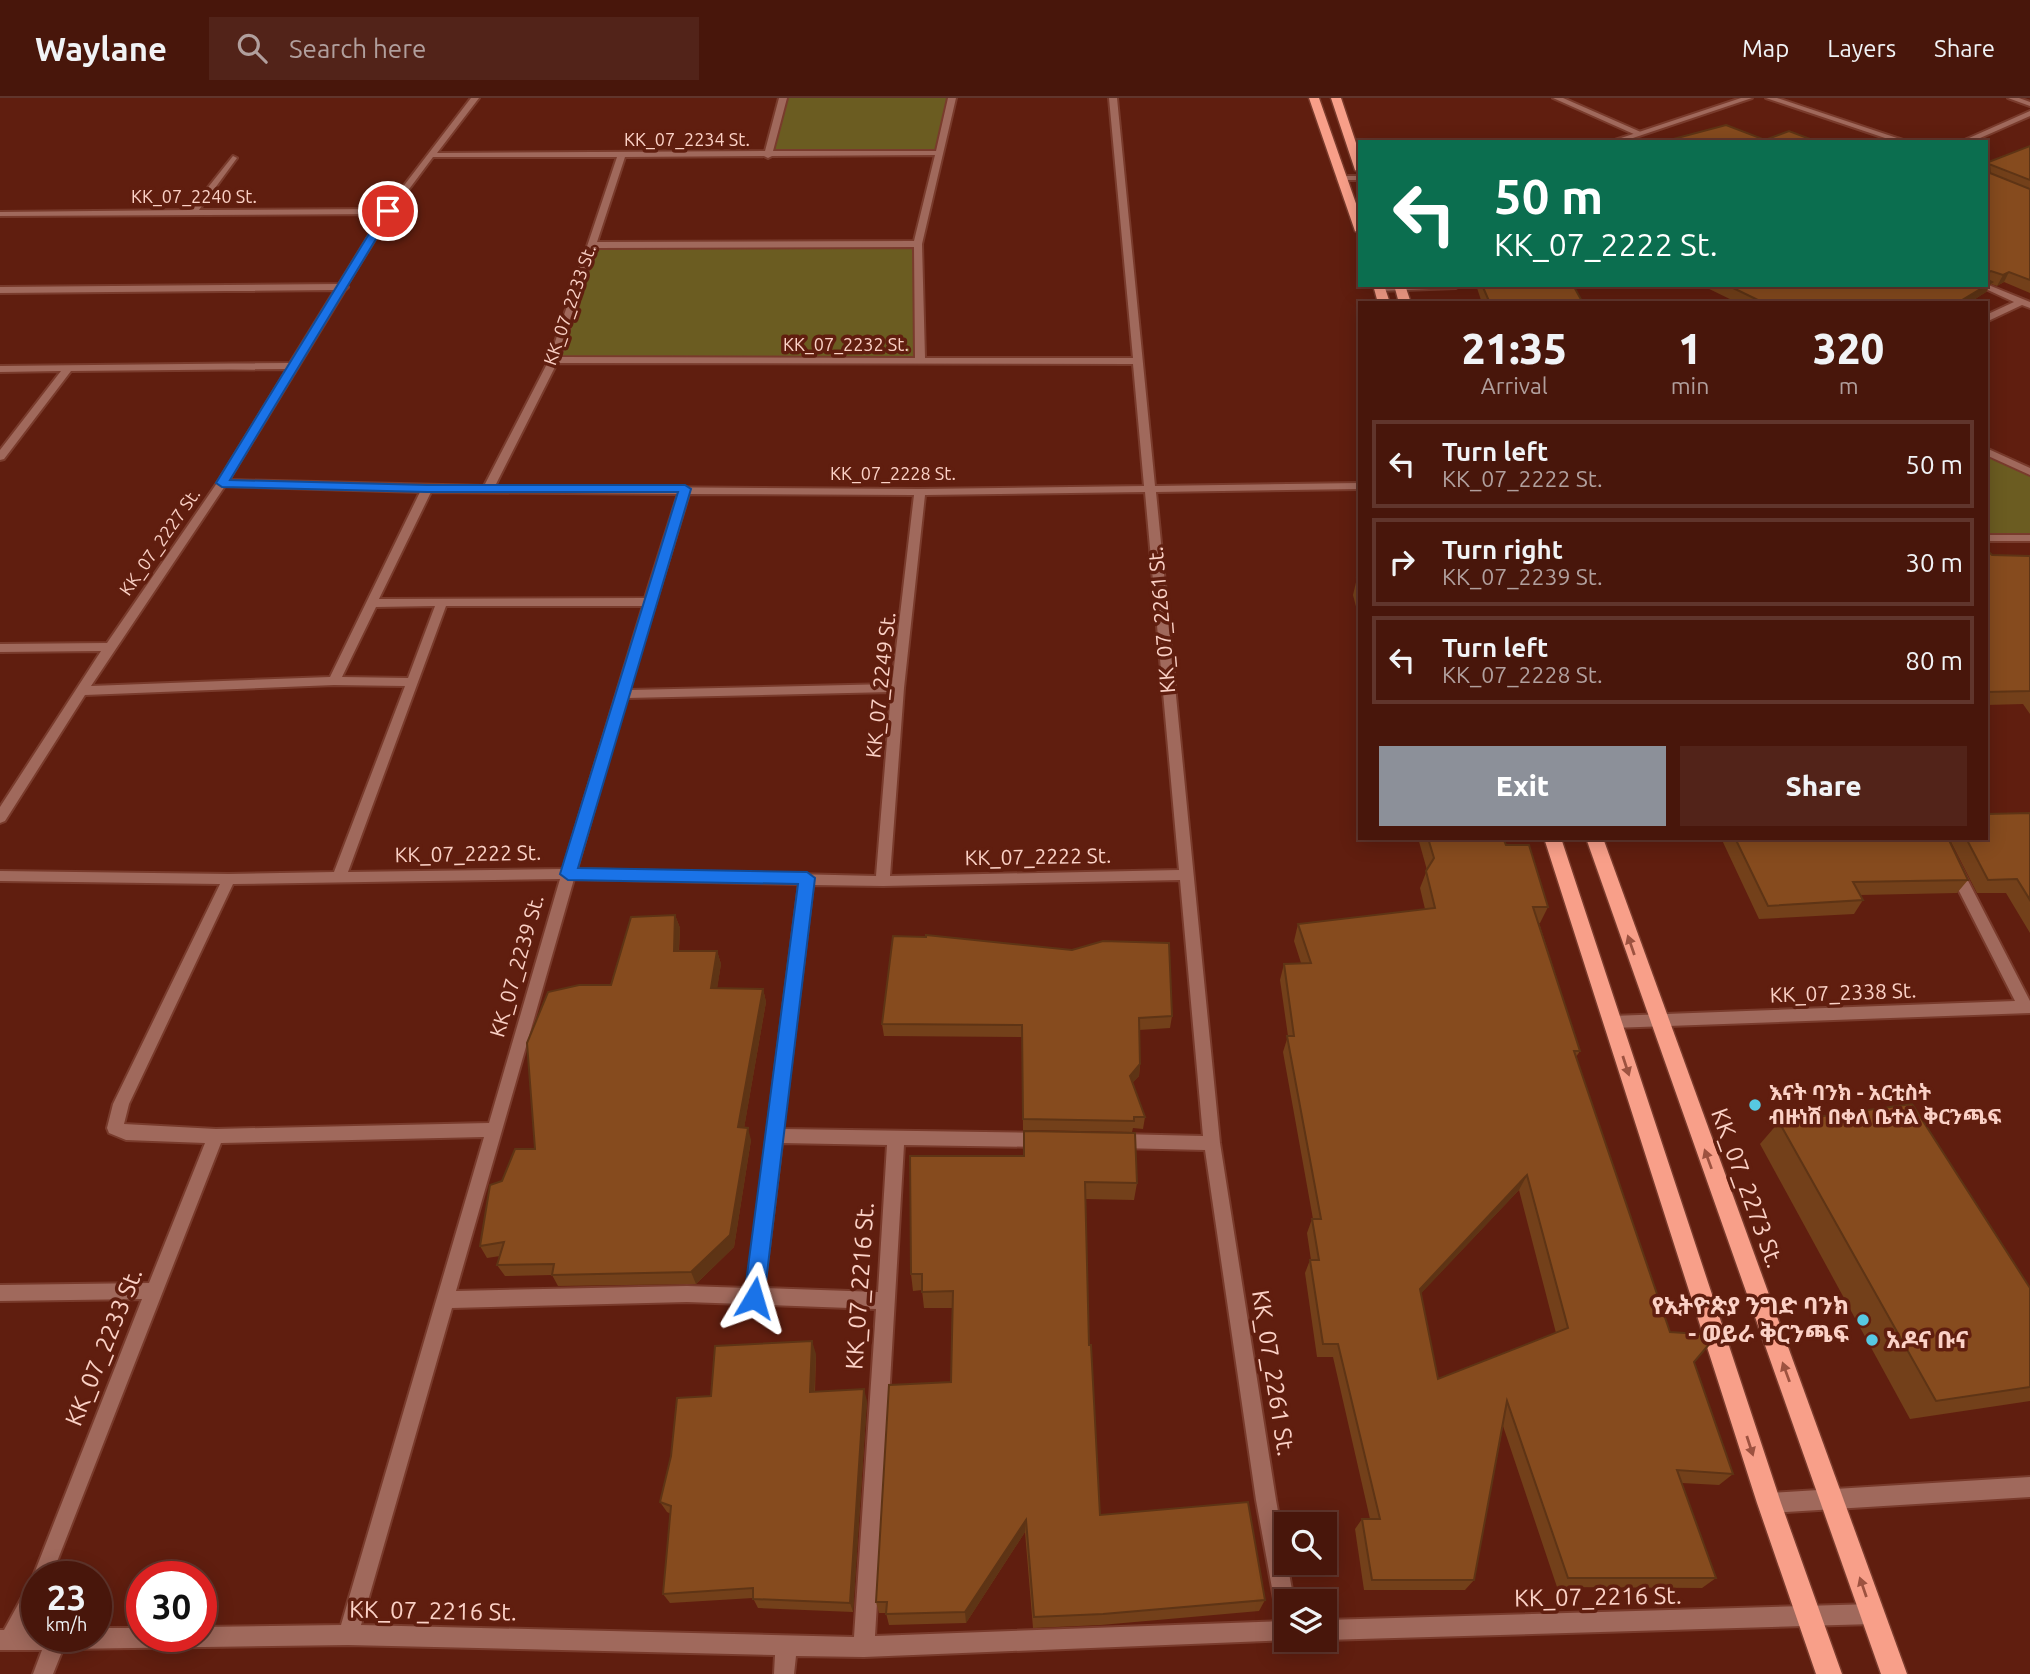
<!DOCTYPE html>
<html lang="en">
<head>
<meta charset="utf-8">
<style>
  body { margin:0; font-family:Ubuntu,"Noto Sans Ethiopic",sans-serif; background:#522319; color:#f1f3f6; height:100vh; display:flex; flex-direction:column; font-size:26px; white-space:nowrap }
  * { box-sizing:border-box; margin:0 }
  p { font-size:23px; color:#b19f9d }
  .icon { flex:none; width:38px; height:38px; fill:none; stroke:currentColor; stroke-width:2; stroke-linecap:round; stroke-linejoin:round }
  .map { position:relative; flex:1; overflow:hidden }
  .panel { position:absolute; left:1358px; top:203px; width:630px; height:539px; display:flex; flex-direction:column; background:#48160b; border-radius:0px; box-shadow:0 4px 18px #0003,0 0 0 2px #60352c }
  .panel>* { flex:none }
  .top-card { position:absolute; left:1358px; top:42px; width:630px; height:147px; border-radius:0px; box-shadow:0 4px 18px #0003,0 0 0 2px #60352c; background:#0b6e4f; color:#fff; overflow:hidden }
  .controls { position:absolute; left:1274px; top:1414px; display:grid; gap:14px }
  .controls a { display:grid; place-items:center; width:63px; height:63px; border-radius:0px; background:#48160b; box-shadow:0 4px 18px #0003,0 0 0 2px #60352c; font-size:35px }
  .speed { position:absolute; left:21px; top:1463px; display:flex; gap:14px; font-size:35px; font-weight:700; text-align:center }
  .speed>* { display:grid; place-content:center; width:91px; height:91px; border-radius:50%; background:#48160b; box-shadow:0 4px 18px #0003,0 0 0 2px #60352c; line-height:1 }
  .speed small { font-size:18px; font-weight:400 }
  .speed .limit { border:10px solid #d22; background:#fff; color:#111 }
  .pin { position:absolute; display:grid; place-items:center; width:60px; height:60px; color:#fff; margin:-30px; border:4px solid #fff; border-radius:50%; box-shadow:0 2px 7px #0007 }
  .me { position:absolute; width:77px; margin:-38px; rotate:7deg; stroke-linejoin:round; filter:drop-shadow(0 0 5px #0008) }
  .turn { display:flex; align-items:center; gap:24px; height:147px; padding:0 21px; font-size:32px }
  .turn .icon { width:91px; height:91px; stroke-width:2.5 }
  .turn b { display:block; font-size:49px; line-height:60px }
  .eta { display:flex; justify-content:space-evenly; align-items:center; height:119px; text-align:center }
  .eta b { font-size:42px; font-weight:800; line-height:49px }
  .button { display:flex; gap:14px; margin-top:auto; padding:14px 21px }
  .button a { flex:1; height:80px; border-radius:0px; background:#8c9099; color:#fff; font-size:28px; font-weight:800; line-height:80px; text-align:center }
  .button a+a { background:#522319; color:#f1f3f6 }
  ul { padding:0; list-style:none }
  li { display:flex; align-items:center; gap:21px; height:88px; margin:0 14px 10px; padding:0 7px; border:4px solid #60352c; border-radius:0px }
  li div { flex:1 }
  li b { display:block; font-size:26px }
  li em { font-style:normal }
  header { display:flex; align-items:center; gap:42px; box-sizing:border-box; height:98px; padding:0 35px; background:#48160b; border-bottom:2px solid #60352c }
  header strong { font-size:33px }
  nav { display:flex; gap:38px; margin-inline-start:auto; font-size:24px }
  .search { width:490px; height:63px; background:#522319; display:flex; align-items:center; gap:18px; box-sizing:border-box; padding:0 24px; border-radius:0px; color:#b19f9d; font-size:26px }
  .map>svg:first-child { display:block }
</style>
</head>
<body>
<header>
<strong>Waylane</strong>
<div class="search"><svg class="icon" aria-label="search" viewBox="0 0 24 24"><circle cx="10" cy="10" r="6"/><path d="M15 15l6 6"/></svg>Search here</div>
<nav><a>Map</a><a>Layers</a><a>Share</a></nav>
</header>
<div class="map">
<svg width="2030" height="1576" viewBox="0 0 2030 1576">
  <rect width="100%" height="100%" fill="#601e0f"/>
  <g fill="#6b5c21">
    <polygon points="783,0 952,0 940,55 768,58"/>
    <polygon points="918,146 920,263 554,262 590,147"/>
    <polygon points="1986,353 2030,374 2030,440 1986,440"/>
  </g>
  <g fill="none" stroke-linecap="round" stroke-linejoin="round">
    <g stroke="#793b2c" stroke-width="4">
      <polygon id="lane" points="1553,0 1563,0 1643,35 1636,37"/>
    </g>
    <g stroke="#793b2c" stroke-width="4">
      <g id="street">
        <path d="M 471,0 L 479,0 L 437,55 L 765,53 L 779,0 L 787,0 L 773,53 L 936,53 L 948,0 L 956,0 L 922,146 L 925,260 L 1133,260 L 1109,0 L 1117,0 L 1155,388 L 1360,385 L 1360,391 L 1156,394 L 1220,1045 L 1276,1402 L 1294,1503 L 1286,1503 L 1286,1522 L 1279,1519 L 1276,1512 L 1256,1402 L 1205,1052 L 1119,1050 L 1113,1048 L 1111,1043 L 1113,1038 L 1119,1036 L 1203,1038 L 1180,782 L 883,788 L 813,787 L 783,1031 L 1043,1035 L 1049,1037 L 1051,1042 L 1049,1047 L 1043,1049 L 904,1047 L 875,1538 L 1286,1523 L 1286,1542 L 1289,1542 L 864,1559 L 796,1558 L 794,1576 L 774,1576 L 775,1557 L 348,1547 L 63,1551 L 53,1576 L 33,1576 L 42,1552 L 0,1552 L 0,1532 L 4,1532 L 32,1481 L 142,1201 L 0,1203 L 0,1187 L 149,1185 L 205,1045 L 126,1042 L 109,1035 L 107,1030 L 113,1006 L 220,786 L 0,783 L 0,773 L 229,776 L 334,774 L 405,588 L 334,587 L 85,597 L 5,723 L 0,725 L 0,709 L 101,553 L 0,554 L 0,546 L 107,545 L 217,385 L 287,271 L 71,273 L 4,361 L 0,362 L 0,352 L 61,273 L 0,274 L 0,268 L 290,265 L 335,192 L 0,195 L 0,189 L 339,186 L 382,116 L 0,118 L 0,114 L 190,112 L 233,58 L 237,60 L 199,112 L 386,111 ZM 935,57 L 914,143 L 597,144 L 625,59 L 764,58 L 768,60 L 772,58 ZM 433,59 L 617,59 L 549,262 L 484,388 L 229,382 L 345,192 L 348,189 L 347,187 L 392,114 ZM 914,149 L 915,260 L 560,259 L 595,150 ZM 557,265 L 1133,266 L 1144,388 L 920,391 L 495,388 ZM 225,388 L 420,394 L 330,579 L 91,588 ZM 431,394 L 678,396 L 645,500 L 379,501 ZM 1145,394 L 1179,772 L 890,778 L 904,590 L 925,397 ZM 689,396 L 914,397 L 892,586 L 629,592 ZM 435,508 L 408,580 L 342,579 L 376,509 ZM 446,508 L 643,508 L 563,771 L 348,774 ZM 891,594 L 876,778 L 577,771 L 626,600 ZM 560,781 L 489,1025 L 216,1031 L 124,1026 L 129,1006 L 233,786 ZM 574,781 L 799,786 L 747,1190 L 687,1188 L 456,1193 ZM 484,1039 L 341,1527 L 201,1529 L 201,1538 L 142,1538 L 142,1530 L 96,1530 L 96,1538 L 37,1538 L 37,1531 L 26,1531 L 37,1511 L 37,1479 L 51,1479 L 221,1045 ZM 782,1045 L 887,1047 L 878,1194 L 764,1190 ZM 687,1204 L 876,1211 L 854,1539 L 361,1527 L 452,1210 Z"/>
        <polygon points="1741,0 1752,0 1621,44 1609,44"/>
        <polygon points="1766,0 1777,0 1909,44 1897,44"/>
        <polygon points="2008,0 2019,0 2030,4 2030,8"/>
        <polygon points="2030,13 2030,18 1971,44 1960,44"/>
        <polygon points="1341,78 1360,78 1360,82 1338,82 1337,80"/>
        <polygon points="1986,186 2030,204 2030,210 2022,207 1986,224 1986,217 2014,204 1977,187"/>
        <polygon points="1381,187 1460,187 1456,190 1379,193 1375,190"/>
        <polygon points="1986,350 2030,370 2030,377 1986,357"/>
        <rect x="1986" y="437" width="44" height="6"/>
        <polygon points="1932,740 1946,740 2030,903 2030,915 1612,930 1607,928 1604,924 1607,920 1612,918 2015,903"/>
        <polygon points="2030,1379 2030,1399 1769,1415 1762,1412 1759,1405 1762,1398 1769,1395"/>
        <polygon points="1873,1506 1880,1509 1883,1516 1880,1523 1873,1526 1325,1542 1324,1542 1325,1522"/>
      </g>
    </g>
    <g stroke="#793b2c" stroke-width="3">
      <g id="primary">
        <polygon points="1309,0 1319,0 1360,117 1360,136 1355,133"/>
        <polygon points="1331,0 1341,0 1360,57 1360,75 1355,72"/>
        <polygon points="1373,187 1384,187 1390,205 1378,205"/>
        <polygon points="1394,187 1405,187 1411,205 1399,205"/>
        <polygon points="1544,740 1561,740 1781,1405 1842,1576 1816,1576 1757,1405"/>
        <polygon points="1586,740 1603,740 1907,1576 1881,1576"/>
      </g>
    </g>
    <use href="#lane" fill="#a0695c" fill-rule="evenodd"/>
    <use href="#street" fill="#a0695c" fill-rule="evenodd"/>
    <use href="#primary" fill="#f89f89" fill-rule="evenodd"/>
  </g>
  <g fill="#73401a" fill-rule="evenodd">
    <polygon points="2030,48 2030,195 2004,184 1997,188 1991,186 1986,194 1969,205 1738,205 1701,187 1986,187 1986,65"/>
    <polygon points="1476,187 1573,187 1482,205"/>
    <polygon points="1986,454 1992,457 2030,458 2030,616 2023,606 1986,607"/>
    <polygon points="1357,480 1360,480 1360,524 1353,497"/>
    <polygon points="2030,715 2030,835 2006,795 1977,795 1949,740 1986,740"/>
    <path d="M 1418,740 L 1503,740 L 1506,747 L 1548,809 L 1540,825 L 1539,825 L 1580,953 L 1576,959 L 1670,1234 L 1694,1264 L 1733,1376 L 1719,1387 L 1682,1385 L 1716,1480 L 1702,1490 L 1557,1489 L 1503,1328 L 1474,1482 L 1465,1492 L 1364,1492 L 1355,1431 L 1362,1421 L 1370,1421 L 1333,1259 L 1317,1259 L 1305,1175 L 1310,1162 L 1311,1162 L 1307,1135 L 1312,1121 L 1313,1121 L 1283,954 L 1288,938 L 1280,882 L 1284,866 L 1301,865 L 1294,843 L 1298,826 L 1425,811 L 1420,790 L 1427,772 ZM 1519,1092 L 1556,1235 L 1438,1281 L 1421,1195 Z"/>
    <polygon points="1721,740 1948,740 1968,782 1957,795 1860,797 1863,802 1854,816 1759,821"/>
    <polygon points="675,817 680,830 679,853 717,853 721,866 717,890 763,891 766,904 744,1030 751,1042 734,1149 696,1186 558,1188 552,1177 505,1178 497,1167 500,1158 487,1160 480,1148 502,1083 535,1051 611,887"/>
    <polygon points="1172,918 1170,930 1139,932 1140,966 1139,978 1132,985 1145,1019 1143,1031 1133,1030 1132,1034 1023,1032 1022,939 884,938 882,926"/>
    <polygon points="1779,1024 2030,1190 2030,1303 1910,1321 1760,1046"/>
    <polygon points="910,1058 1137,1085 1134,1102 1085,1101 1089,1247 1100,1417 1265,1502 1259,1513 1101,1527 1033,1530 1025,1434 966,1525 889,1527 886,1515 879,1515 876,1504 951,1284 952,1210 924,1210 922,1192 913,1193 911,1176"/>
    <polygon points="816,1256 815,1294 867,1303 853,1514 758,1510 753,1500 670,1505 663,1496 671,1416 667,1414 660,1404 711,1298"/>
  </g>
  <g fill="#5e3415">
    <polygon points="2009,174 2004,184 1997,188 2003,177"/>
    <polygon points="1992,184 1986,194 1969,205 1957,205"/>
    <polygon points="675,817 680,830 678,866 674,853"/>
    <polygon points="717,853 721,866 715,904 711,890"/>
    <polygon points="763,891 766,904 742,1042 738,1029"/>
    <polygon points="1140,966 1139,978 1128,990 1130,978"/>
    <polygon points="748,1030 751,1042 734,1149 696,1186 691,1174"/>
    <polygon points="1527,1077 1519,1092 1413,1204 1420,1191"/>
    <polygon points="812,1243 816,1256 814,1306 810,1294"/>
    <polygon points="864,1291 867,1303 853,1514 850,1505"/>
    <polygon points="1026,1422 1025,1434 966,1525 965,1514"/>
  </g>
  <g fill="#864b1e" stroke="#5e3415" stroke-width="2" fill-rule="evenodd">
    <polygon points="1726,27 1765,42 1789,33 1818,44 1662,44"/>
    <polygon points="2030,48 2030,82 1989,66 1990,75 2030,91 2030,182 2009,174 2003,177 1991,173 1986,175 1986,65"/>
    <polygon points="1986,181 1992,184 1957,205 1764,205 1727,187 1986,187"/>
    <polygon points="1482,187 1573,187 1583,205 1484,205 1489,203"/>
    <polygon points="1986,454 1989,454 1992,457 2030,458 2030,593 1986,594"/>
    <polygon points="1357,480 1360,480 1360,492"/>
    <polygon points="2030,715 2030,802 2017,781 1988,782 1966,740 1986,740 1986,716"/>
    <path d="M 1428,740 L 1503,740 L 1506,747 L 1529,747 L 1548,809 L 1533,809 L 1580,953 L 1574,953 L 1670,1234 L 1717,1237 L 1694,1264 L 1733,1376 L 1677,1372 L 1716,1480 L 1568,1480 L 1507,1303 L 1474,1482 L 1372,1482 L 1362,1421 L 1380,1421 L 1338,1246 L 1323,1246 L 1310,1162 L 1319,1162 L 1312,1121 L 1321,1121 L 1287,938 L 1294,938 L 1284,866 L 1311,865 L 1298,826 L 1435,810 L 1426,773 L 1434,760 ZM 1527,1077 L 1568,1230 L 1438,1281 L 1420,1191 Z"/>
    <polygon points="1735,740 1948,740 1968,782 1853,784 1863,802 1768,808"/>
    <polygon points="675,817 674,853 717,853 711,890 763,891 738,1029 748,1030 730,1137 691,1174 552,1177 554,1166 497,1167 504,1144 480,1148 490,1087 502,1083 515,1051 535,1051 527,945 548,894 579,887 611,887 631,819"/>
    <polygon points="926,837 1072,852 1103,843 1169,845 1172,918 1139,920 1140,966 1130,978 1145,1019 1134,1019 1134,1023 1023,1021 1022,927 882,926 893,838 926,839"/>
    <polygon points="1912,1006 2030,1190 2030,1289 1936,1303 1779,1024"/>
    <polygon points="1024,1033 1135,1035 1137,1085 1085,1084 1089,1247 1091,1247 1100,1417 1248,1404 1265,1502 1103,1516 1034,1519 1026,1422 965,1514 886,1516 887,1504 876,1504 889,1287 951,1284 953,1193 922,1194 922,1176 911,1176 910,1058 1024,1058"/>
    <polygon points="812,1243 810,1294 864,1291 850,1505 753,1501 753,1490 663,1496 671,1408 660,1404 671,1358 677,1300 711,1298 715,1248"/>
  </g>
  <defs><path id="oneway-solid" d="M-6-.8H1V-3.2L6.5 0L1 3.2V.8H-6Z" transform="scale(1.75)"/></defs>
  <g fill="#9d5240">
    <use href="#oneway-solid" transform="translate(1631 847) rotate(-109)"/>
    <use href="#oneway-solid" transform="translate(1626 968) rotate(72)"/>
    <use href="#oneway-solid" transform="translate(1708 1061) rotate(-110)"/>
    <use href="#oneway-solid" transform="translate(1786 1274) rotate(-110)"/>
    <use href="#oneway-solid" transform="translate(1750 1348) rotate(72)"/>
    <use href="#oneway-solid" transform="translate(1863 1489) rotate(-109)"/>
  </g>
  <polygon fill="#1a73e8" stroke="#114b97" stroke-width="2" points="388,110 393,113 230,382 427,387 685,387 691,391 578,770 807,774 815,780 764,1200 761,1207 754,1210 747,1207 744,1200 798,786 568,782 560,776 678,394 427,394 222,389 216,385 383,113"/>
  <g fill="#57c9e2" stroke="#601e0f" stroke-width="2.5">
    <circle cx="1755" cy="1007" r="7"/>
    <circle cx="1863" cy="1222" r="7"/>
    <circle cx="1872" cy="1242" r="7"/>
  </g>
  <g text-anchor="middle" stroke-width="7" stroke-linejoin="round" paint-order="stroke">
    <g font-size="18" fill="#fbd1c6" stroke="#601e0f">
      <text x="687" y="48">KK_07_2234 St.</text>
      <text x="194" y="105">KK_07_2240 St.</text>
      <text transform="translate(570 207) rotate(-71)" y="6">KK_07_2233 St.</text>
      <text x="846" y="253">KK_07_2232 St.</text>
      <text x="893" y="382">KK_07_2228 St.</text>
      <text transform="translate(160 444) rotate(-55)" y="6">KK_07_2227 St.</text>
    </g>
    <g font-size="21" fill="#fbd1c6" stroke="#601e0f">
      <text transform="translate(1162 522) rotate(-95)" y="7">KK_07_2261 St.</text>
      <text transform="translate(881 587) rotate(-84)" y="7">KK_07_2249 St.</text>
      <text transform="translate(468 756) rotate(-1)" y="7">KK_07_2222 St.</text>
      <text transform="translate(1038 759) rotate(-1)" y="7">KK_07_2222 St.</text>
      <text transform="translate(517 868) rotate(-74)" y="7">KK_07_2239 St.</text>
      <text transform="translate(1843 895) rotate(-2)" y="7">KK_07_2338 St.</text>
    </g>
    <g font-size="21" font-weight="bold" fill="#fbd1c6" stroke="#601e0f" text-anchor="start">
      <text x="1769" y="1002">እናት ባንክ - አርቲስት<tspan x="1769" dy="24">ብዙነሽ በቀለ ቤተል ቅርንጫፍ</tspan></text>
    </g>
    <g font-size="24" fill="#fbd1c6" stroke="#601e0f">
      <text transform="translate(1747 1090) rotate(70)" y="8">KK_07_2273 St.</text>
      <text transform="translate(860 1188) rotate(-86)" y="8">KK_07_2216 St.</text>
      <text transform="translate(104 1249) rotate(-68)" y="8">KK_07_2233 St.</text>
      <text transform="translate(1273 1275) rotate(81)" y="8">KK_07_2261 St.</text>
      <text transform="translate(1598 1499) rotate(-1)" y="8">KK_07_2216 St.</text>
      <text transform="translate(433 1513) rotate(1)" y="8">KK_07_2216 St.</text>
    </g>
    <g font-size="24" font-weight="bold" fill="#fbd1c6" stroke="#601e0f" text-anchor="end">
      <text x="1849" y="1216">የኢትዮጵያ ንግድ ባንክ<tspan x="1849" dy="28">- ወይራ ቅርንጫፍ</tspan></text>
      <text x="1886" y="1250" text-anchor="start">አዶና ቡና</text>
    </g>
  </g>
</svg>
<div class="controls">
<a><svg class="icon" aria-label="search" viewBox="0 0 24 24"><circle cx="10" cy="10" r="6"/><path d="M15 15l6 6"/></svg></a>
<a><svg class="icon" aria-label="layers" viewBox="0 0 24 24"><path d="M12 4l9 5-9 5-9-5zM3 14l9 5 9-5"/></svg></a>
</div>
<div class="speed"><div>23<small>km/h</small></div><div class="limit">30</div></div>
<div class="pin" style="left:388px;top:113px;background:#d93025"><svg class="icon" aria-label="arrive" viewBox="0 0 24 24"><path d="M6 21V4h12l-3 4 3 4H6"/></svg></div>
<svg class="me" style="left:754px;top:1200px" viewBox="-20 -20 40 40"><path d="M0-17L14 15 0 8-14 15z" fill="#1a73e8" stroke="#fff" stroke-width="4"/></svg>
<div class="top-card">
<div class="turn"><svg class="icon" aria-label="left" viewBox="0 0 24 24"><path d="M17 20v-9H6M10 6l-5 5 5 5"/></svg><div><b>50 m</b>KK_07_2222 St.</div></div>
</div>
<section class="panel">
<div class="eta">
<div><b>21:35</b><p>Arrival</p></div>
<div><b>1</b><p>min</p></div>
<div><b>320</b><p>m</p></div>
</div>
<ul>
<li><svg class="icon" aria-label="left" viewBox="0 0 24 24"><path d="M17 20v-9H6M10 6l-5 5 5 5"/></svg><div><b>Turn left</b><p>KK_07_2222 St.</p></div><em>50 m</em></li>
<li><svg class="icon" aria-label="right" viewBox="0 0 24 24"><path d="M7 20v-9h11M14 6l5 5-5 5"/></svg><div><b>Turn right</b><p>KK_07_2239 St.</p></div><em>30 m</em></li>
<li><svg class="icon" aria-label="left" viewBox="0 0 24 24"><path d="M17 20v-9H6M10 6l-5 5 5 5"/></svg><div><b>Turn left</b><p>KK_07_2228 St.</p></div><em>80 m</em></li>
</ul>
<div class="button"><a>Exit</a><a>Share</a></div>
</section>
</div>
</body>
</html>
